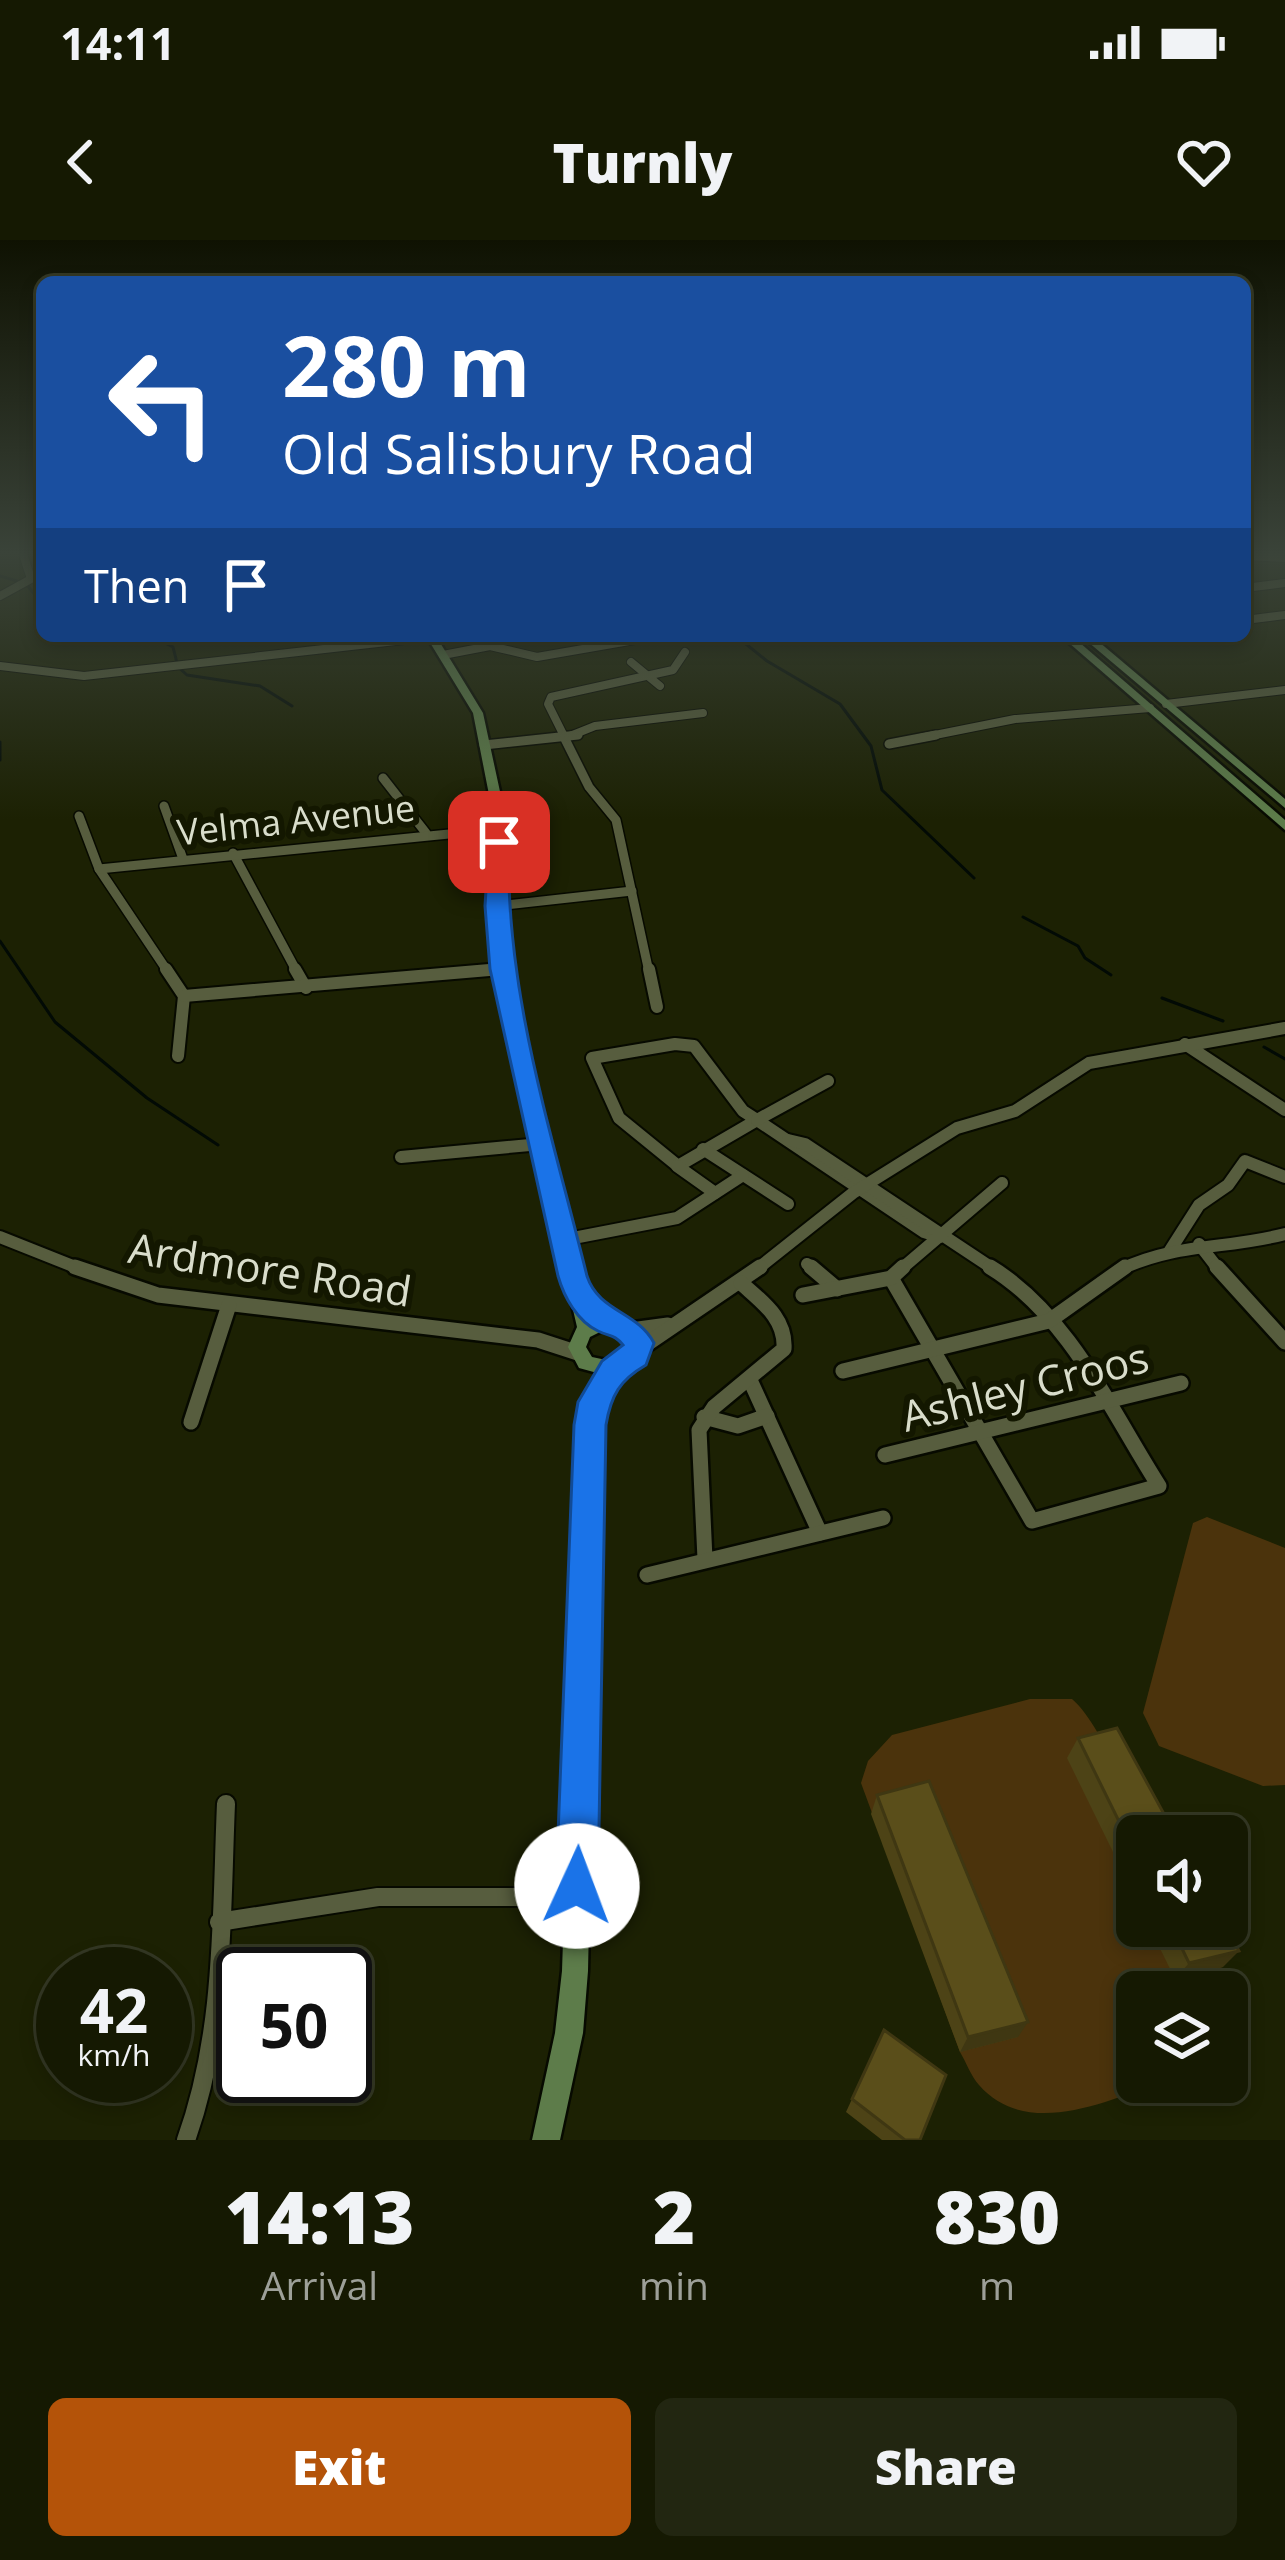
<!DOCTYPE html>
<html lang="en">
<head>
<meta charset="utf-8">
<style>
  body { margin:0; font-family:"Open Sans",sans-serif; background:#222611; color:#f1f3f6; height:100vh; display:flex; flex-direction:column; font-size:45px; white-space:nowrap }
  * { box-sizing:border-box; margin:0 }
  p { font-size:39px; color:#9da099 }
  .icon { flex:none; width:66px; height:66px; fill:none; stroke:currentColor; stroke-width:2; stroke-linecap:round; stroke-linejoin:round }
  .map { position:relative; height:1900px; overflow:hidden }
  .panel { display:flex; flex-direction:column; background:#151902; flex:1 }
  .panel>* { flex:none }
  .banner { position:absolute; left:36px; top:36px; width:1215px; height:366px; border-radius:18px; box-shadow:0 6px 18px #0003,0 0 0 3px #343824; background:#1a4fa0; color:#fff; overflow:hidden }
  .buttons { position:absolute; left:1116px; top:1575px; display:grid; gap:24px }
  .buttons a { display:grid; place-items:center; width:132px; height:132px; border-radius:18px; background:#151902; box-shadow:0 6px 18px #0003,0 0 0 3px #343824; font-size:60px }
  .speed { position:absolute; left:36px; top:1707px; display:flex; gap:24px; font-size:60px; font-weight:700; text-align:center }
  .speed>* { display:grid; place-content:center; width:156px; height:156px; border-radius:50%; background:#151902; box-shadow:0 6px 18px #0003,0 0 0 3px #343824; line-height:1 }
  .speed small { font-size:30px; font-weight:400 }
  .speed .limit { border:6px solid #111; border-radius:18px; background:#fff; color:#111 }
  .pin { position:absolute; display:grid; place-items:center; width:102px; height:102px; color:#fff; margin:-51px; border-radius:24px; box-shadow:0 6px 18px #0006 }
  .me { position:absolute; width:132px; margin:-66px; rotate:2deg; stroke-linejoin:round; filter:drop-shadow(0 0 9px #0008) }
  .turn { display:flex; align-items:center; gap:42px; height:252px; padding:0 48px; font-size:54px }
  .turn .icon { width:156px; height:156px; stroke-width:2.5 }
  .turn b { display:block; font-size:84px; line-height:102px }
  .then { display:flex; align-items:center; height:114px; padding:0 48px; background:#0003; gap:24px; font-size:45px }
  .eta { display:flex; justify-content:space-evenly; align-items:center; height:204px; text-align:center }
  .eta b { font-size:72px; font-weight:800; line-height:84px }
  .button { display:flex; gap:24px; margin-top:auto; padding:24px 48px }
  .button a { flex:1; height:138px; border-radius:18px; background:#b45309; color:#fff; font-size:48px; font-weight:800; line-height:138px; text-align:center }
  .button a+a { background:#222611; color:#f1f3f6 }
  .status { display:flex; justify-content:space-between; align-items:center; height:84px; padding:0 60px; background:#151902; direction:ltr }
  .status svg { height:33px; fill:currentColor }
  header { display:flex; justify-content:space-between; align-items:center; height:156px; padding:0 48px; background:#151902; font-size:54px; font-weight:800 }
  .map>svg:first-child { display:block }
</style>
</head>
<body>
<div class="status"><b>14:11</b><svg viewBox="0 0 49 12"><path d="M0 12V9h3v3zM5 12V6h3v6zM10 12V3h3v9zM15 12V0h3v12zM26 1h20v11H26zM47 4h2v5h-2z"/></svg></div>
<header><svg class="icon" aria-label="back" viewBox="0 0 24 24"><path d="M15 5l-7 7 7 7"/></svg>Turnly<svg class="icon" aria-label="heart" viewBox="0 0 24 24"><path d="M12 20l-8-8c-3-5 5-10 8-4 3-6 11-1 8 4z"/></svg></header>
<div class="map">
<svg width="1285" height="1900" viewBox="0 0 1285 1900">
  <rect width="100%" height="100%" fill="#1c2103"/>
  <g fill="#4b330c">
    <polygon points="1207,1277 1285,1308 1285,1545 1263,1546 1159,1506 1143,1473 1193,1283"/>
    <path d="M 1030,1459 L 1072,1459 C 1101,1484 1134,1563 1137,1602 C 1139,1629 1137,1658 1137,1686 L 1199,1686 L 1214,1716 L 1221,1752 L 1137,1752 L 1137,1842 L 1160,1842 C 1106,1862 1026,1899 979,1845 C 971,1836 966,1822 960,1812 L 861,1543 L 868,1521 L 892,1495 Z"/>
  </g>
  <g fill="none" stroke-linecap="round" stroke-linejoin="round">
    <g stroke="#020a05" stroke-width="3">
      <polyline points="0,336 17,341"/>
      <polyline points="27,345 35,355"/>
      <polyline points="151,396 173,407 178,427 187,435 260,446 292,466"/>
      <polyline points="736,396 767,421 840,464 871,506 882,550 974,638"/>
      <polyline points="0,502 0,520"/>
      <polyline points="1023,677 1078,706 1085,718 1111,735"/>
      <polyline points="0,701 55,782 147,858 218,905"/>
      <polyline points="1162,758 1223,781"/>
      <polyline points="1264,807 1285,819"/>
    </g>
    <g stroke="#070a00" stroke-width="10">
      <g id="minor-far4">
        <polyline points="1245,316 1285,318"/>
        <polyline points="1245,348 1285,343"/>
        <polyline points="0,356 31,339 23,314"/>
        <polyline points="1245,380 1285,375"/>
        <polyline points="443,415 490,406 537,417 658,396"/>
        <polyline points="631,422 660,446"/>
        <polyline points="0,426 84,436 431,397"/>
        <polyline points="1166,464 1285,450"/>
        <polyline points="565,498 595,486 703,473"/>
        <polyline points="565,498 548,464 551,457 673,430 685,412"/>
        <polyline points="920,498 1015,479 1150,468"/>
      </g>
    </g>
    <g stroke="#070a00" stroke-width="12">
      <g id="minor-far3">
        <polyline points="563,495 589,547 616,580 649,732"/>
        <polyline points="889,504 936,495"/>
        <polyline points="484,505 578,495"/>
        <polyline points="383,538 426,593"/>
        <polyline points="164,566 183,619"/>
        <polyline points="79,576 99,629 168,732"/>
        <polyline points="233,613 297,732"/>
        <polyline points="99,629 499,589"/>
        <polyline points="496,666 632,651"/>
        <polyline points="472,732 501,729"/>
      </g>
    </g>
    <g stroke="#070a00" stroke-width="16">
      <g id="minor-far2">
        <polyline points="166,729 184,756 178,816"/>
        <polyline points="295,729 306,748"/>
        <polyline points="649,729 657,767"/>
        <polyline points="184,756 501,729"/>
        <polygon points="675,804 694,806 743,871 757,880 678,926 619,878 592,818"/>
        <polyline points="1185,804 1285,870"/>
        <polyline points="757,880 924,992 940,997"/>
        <polyline points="757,880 828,841"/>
        <polyline points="788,900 805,904 995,1030"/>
        <polyline points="703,909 788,964"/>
        <polyline points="401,917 541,904"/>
        <polyline points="677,926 715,953"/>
        <polyline points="0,997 83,1030"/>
        <polyline points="563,1000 677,978 743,935"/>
        <polyline points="1199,1004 1219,1030"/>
        <polyline points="1169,1012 1199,965 1228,945 1245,921 1285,937"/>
        <polyline points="807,1024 815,1030"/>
        <polyline points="756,1030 853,953 957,888 1015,871 1089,823 1285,788"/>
        <polyline points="900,1030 1002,943"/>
        <path d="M 1119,1030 C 1178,1002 1225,1010 1285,994"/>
      </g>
    </g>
    <g stroke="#070a00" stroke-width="20">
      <g id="minor-far1">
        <polyline points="75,1027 158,1055 538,1100 578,1113"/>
        <polyline points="811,1027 837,1049"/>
        <polyline points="1217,1027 1285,1102"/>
        <path d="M 891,1038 L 1032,1281 L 1159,1246 C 1111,1171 1069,1075 990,1027"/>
        <polyline points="803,1055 891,1038 903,1027"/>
        <polyline points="631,1090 668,1085"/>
        <polyline points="638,1110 760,1027"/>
        <polyline points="843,1131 1049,1081 1125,1027"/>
        <polyline points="750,1140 820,1293"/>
        <polyline points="704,1177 738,1186 767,1176"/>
        <polyline points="191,1182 229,1065"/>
        <polyline points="885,1215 1181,1143"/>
        <path d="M 705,1319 L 699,1190 L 714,1167 L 784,1109 C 786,1078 762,1062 741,1043"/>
        <polyline points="647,1335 883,1278"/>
      </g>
    </g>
    <g stroke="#070a00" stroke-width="22">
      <g id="minor">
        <polyline points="219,1682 378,1657 576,1657"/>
        <path d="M 186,1900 C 225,1792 221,1677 226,1564"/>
      </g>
    </g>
    <g stroke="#070a00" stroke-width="5">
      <g id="major">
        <path d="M 426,396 L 436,396 L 483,473 L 504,570 L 502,666 L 508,729 L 594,1079 L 605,1075 L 630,1080 L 648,1103 L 642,1122 C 612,1139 605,1152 600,1185 L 588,1731 L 583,1793 L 560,1900 L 532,1900 L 555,1793 L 562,1731 L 580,1185 L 584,1162 L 601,1134 L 579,1128 L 568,1107 L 577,1087 L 494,729 L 490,666 L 492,570 L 473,473 ZM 606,1089 L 619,1091 L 629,1104 L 627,1113 L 611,1121 L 592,1117 L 586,1107 L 590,1097 Z"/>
        <polygon points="1061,396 1072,396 1285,580 1285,590"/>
        <polygon points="1081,396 1092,396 1285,559 1285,568"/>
      </g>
    </g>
    <use href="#minor-far4" stroke="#575d3e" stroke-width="8"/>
    <use href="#minor-far3" stroke="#575d3e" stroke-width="9"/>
    <use href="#minor-far2" stroke="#575d3e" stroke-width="12"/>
    <use href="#minor-far1" stroke="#575d3e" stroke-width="15"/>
    <use href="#minor" stroke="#575d3e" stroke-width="18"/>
    <use href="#major" fill="#5d7c4a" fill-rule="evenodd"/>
  </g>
  <g fill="#4d4316">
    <polygon points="1078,1498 1137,1596 1137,1661 1067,1518"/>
    <polygon points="877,1555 1018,1797 960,1812 871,1574"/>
    <polygon points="1149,1686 1225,1686 1223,1727 1175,1739"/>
    <polygon points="884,1790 920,1900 882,1900 846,1872"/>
  </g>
  <g fill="#3f3712">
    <polygon points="1239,1711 1223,1727 1175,1739 1189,1723"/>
    <polygon points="1028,1782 1018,1797 960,1812 968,1797"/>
  </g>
  <g fill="#5a4e1a" stroke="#3f3712" stroke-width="3">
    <polygon points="1117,1488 1176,1596 1137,1596 1137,1618 1078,1498"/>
    <polygon points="929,1541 1028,1782 968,1797 877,1555"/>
    <polygon points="1171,1686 1225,1686 1239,1711 1189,1723"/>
    <polygon points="884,1790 946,1835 920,1900 905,1900 852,1859"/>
  </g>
  <linearGradient id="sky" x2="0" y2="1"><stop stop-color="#0f1202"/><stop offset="0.54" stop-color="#3a4339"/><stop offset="1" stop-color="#3a4339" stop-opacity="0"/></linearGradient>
  <rect width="1285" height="580" fill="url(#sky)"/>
  <path fill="#1a73e8" stroke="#114b97" stroke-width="3" d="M 499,596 L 509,602 C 504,750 552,893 587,1036 C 599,1072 637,1071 654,1103 L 646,1125 C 620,1140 611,1155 606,1185 L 598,1646 L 592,1661 L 577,1667 L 562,1661 L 556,1646 L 574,1185 L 578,1162 L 602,1121 L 623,1105 C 614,1094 610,1097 598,1091 C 577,1081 564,1057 558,1036 L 490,729 L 485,666 L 489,602 Z"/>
  <g text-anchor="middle" stroke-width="12" stroke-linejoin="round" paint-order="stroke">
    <g font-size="36" fill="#d9ddcb" stroke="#131700">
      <text transform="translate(296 580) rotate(-6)" y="13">Velma Avenue</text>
    </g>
    <g font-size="42" fill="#d9ddcb" stroke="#131700">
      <text transform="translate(270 1030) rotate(9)" y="15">Ardmore Road</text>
      <text transform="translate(1025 1147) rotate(-14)" y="15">Ashley Croos</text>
    </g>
  </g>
</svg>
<div class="buttons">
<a><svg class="icon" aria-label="sound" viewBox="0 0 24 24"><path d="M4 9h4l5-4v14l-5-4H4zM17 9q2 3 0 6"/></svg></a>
<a><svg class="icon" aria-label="layers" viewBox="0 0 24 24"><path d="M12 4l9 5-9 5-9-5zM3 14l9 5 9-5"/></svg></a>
</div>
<div class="speed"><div>42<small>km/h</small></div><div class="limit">50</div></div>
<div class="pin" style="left:499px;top:602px;background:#d93025"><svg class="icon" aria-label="arrive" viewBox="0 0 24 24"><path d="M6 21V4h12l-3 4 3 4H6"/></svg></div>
<svg class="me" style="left:577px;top:1646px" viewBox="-20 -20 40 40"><circle r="19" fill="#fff"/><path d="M0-13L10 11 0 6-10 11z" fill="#1a73e8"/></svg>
<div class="banner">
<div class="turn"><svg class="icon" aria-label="left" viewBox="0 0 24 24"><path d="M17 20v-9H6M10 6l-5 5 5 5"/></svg><div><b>280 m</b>Old Salisbury Road</div></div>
<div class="then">Then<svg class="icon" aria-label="arrive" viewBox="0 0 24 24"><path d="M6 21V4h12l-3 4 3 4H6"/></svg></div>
</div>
</div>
<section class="panel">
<div class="eta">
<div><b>14:13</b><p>Arrival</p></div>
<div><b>2</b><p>min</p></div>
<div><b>830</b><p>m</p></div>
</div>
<div class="button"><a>Exit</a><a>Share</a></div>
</section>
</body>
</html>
